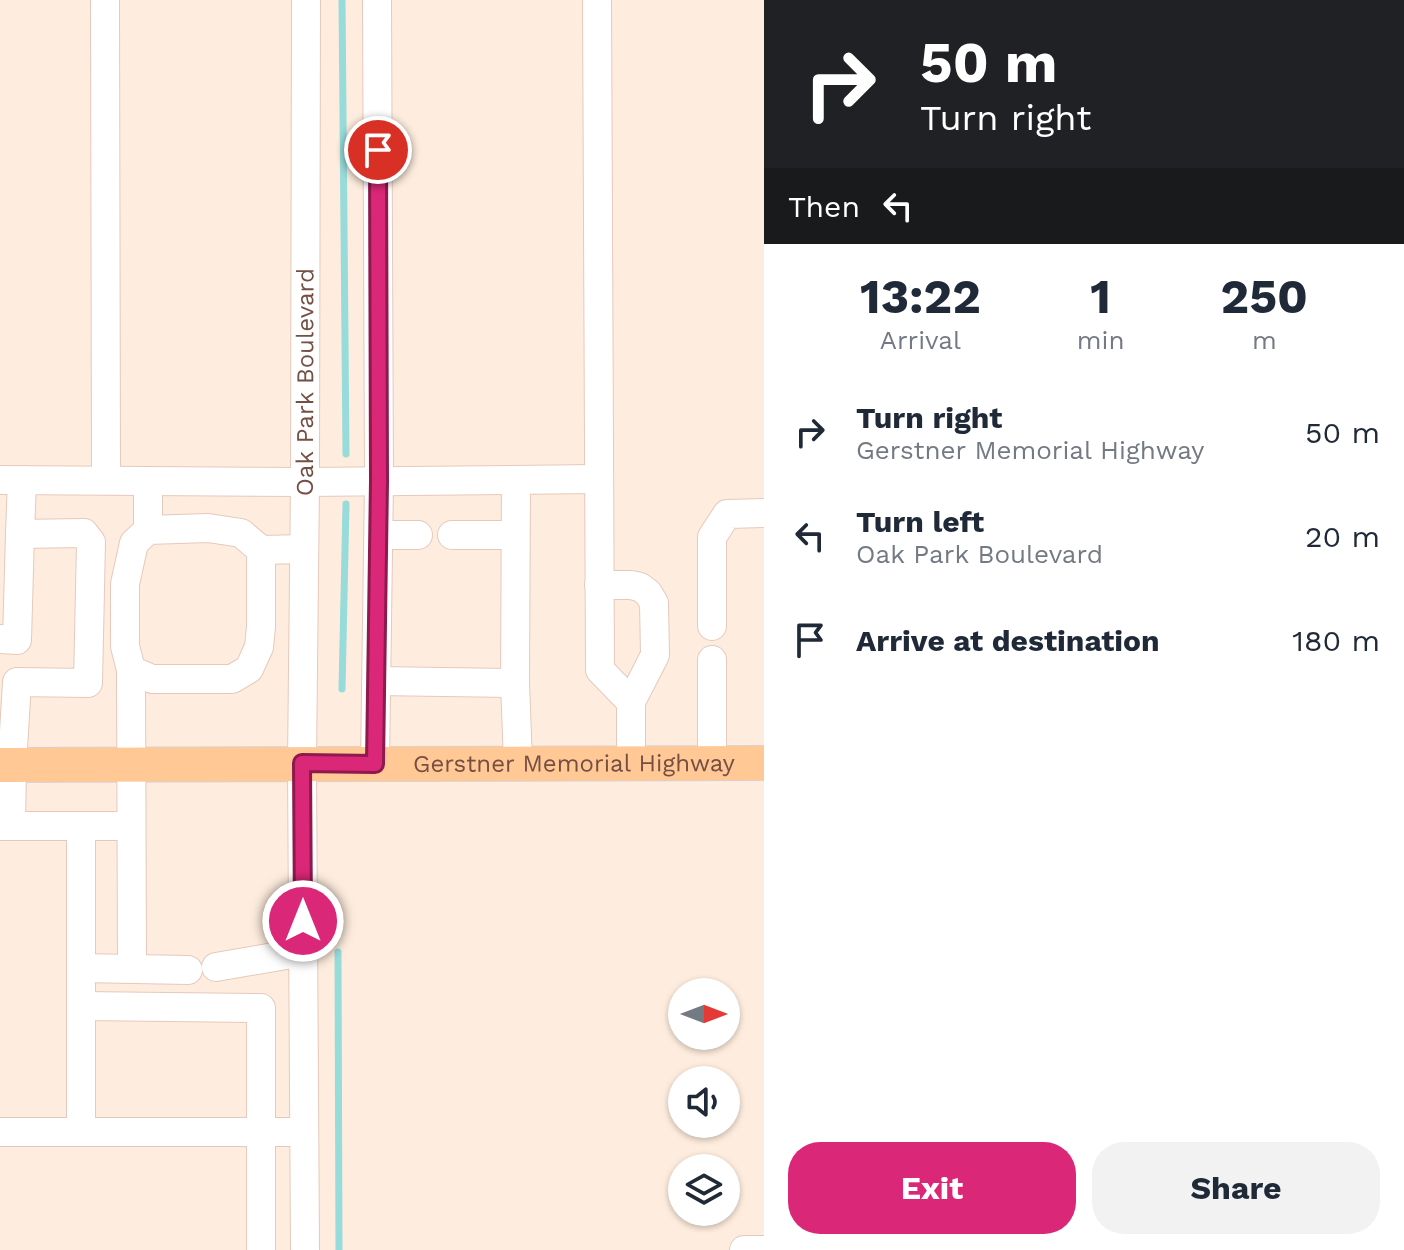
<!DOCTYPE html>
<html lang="en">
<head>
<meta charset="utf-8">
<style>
  body { margin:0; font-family:"Work Sans",sans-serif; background:#f2f2f3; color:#1f2937; height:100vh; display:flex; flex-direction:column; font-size:30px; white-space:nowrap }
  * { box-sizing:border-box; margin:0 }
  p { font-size:26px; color:#747a83 }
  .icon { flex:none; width:44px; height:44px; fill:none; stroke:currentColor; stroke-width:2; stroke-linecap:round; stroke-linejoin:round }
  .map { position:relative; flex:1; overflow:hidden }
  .details { display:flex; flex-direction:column; background:#fff; width:640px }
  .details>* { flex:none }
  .top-card { background:#202124; color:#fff; overflow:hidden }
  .needle { width:52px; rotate:90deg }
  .tools { position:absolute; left:668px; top:978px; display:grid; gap:16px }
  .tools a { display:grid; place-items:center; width:72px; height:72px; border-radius:50%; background:#fff; box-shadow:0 2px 6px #0004; font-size:40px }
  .pin { position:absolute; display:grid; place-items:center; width:68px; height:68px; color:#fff; margin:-34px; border:4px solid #fff; border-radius:50%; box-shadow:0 2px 8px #0007 }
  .me { position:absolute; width:88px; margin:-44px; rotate:0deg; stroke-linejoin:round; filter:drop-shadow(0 0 6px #0008) }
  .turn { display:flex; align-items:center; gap:28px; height:168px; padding:0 24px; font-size:36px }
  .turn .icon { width:104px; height:104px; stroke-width:2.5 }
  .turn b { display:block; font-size:56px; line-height:68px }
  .then { display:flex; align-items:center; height:76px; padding:0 24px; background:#0003; gap:16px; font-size:30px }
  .eta { display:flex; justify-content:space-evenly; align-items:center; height:136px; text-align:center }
  .eta b { font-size:48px; font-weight:700; line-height:56px }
  .primary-button { display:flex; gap:16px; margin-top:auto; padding:16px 24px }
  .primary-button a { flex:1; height:92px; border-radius:32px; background:#db2777; color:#fff; font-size:32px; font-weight:700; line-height:92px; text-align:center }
  .primary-button a+a { background:#f2f2f3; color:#1f2937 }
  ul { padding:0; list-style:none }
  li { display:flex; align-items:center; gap:24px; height:104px; padding:0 24px }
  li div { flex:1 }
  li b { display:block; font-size:30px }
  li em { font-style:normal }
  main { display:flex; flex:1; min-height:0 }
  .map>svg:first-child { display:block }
</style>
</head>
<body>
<main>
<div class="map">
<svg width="764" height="1250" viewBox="0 0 764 1250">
  <rect width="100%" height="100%" fill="#feedde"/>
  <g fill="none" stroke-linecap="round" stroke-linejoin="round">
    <g stroke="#97dbdb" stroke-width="7">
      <polyline points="342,0 346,454"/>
      <polyline points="342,689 346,504"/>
      <polyline points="338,952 339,1250"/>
    </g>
    <g stroke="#e5c9bc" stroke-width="30">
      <g id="minor">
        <polyline points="105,0 106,480"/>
        <polyline points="597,0 600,670 631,702 631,763"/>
        <polyline points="0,480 305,482 598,479"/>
        <polyline points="148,481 148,530"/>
        <polyline points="379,535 418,535"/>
        <polyline points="452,535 515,535"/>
        <polyline points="261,550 261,627 259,647 249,669 232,679 152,679 131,670 125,646 125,584 134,543 148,530 208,528 241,533 261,550 304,549"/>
        <polyline points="599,585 631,585 640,587 648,593 654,603 655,655 631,702"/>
        <polyline points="712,626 712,537 727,514 764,513"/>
        <polyline points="0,639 17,640 20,534"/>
        <polyline points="712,660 712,763"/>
        <polyline points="131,670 132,968"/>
        <polyline points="377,681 515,683 516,480"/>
        <polyline points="515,683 518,763"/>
        <polyline points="375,764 379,481 377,0"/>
        <polyline points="0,826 131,826"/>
        <polyline points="11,826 12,765 17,682 88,683 91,542 84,533 20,534 22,480"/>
        <polyline points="81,826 81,1132"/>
        <polyline points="216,967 303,952"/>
        <polyline points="81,968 188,970"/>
        <polyline points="81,1006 261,1008 261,1250"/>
        <polyline points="0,1132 304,1132"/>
        <path id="s1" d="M 305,1250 L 302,763 L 305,482 L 306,0"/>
        <polyline points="744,1250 764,1250"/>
      </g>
    </g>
    <g stroke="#dbd1ce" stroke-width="36">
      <g id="major">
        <path id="s2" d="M 0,765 L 764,763"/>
      </g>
    </g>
    <use href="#minor" stroke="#fff" stroke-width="28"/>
    <use href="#major" stroke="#ffc894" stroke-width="34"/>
  </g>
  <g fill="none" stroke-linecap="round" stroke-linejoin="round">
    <g stroke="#8e194d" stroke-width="20">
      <polyline id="route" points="303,921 302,763 375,764 379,481 378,150"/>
    </g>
    <use href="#route" stroke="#db2777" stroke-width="14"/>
  </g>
  <g text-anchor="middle" stroke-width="6" stroke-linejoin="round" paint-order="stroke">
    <g font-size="24" fill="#764f44" stroke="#fff2e6">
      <text dy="8" stroke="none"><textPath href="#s1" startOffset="868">Oak Park Boulevard</textPath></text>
      <text dy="8" stroke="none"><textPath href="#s2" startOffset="574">Gerstner Memorial Highway</textPath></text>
    </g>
  </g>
</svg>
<div class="tools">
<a><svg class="needle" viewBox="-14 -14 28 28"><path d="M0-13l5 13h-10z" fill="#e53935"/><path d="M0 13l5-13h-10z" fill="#747a83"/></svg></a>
<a><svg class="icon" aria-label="sound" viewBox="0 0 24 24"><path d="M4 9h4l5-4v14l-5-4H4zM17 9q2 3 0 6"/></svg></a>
<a><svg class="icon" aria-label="layers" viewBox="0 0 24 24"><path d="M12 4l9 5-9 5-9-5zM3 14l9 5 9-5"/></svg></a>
</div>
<div class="pin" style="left:378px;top:150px;background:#d93025"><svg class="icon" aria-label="arrive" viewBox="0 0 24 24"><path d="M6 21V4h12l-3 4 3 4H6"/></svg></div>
<svg class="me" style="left:303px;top:921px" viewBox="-20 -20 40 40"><circle r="17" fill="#db2777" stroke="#fff" stroke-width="3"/><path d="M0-11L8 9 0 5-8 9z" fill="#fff"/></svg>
</div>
<section class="details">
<div class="top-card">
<div class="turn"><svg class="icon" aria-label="right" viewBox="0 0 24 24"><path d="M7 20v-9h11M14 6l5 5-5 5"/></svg><div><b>50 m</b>Turn right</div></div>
<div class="then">Then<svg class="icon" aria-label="left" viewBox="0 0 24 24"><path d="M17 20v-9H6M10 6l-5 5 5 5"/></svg></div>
</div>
<div class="eta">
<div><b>13:22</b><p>Arrival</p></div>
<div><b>1</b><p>min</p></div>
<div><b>250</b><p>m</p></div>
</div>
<ul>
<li><svg class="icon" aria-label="right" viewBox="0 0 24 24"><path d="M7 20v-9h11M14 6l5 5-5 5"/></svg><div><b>Turn right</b><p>Gerstner Memorial Highway</p></div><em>50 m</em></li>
<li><svg class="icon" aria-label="left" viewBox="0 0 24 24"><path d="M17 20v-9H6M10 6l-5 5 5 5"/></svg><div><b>Turn left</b><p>Oak Park Boulevard</p></div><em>20 m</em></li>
<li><svg class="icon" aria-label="arrive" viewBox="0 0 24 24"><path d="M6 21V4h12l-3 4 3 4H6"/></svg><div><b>Arrive at destination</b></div><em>180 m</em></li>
</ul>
<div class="primary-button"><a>Exit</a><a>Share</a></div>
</section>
</main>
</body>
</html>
